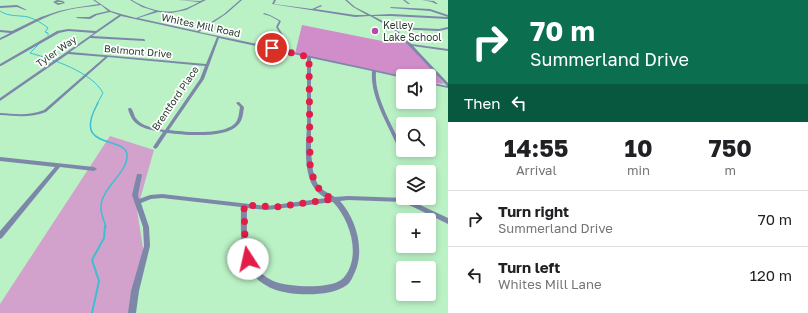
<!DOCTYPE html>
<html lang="en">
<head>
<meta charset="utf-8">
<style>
  body { margin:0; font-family:"Golos Text",sans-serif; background:#f2f2f2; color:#202124; height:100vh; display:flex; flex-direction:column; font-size:15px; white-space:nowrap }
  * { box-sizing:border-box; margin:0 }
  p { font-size:13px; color:#757577 }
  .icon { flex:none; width:22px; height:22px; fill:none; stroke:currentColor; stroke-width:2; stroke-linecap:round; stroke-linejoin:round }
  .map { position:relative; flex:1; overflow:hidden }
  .side { display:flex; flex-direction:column; background:#fff; width:360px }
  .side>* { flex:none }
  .top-card { background:#0b6e4f; color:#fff; overflow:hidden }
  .controls { position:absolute; left:396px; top:69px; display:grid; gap:8px }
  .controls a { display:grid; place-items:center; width:40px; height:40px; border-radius:4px; background:#fff; box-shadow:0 2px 6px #0003; font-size:20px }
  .pin { position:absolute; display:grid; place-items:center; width:34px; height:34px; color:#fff; margin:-17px; border:2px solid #fff; border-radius:50%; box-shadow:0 1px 4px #0007 }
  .me { position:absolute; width:44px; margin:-22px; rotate:350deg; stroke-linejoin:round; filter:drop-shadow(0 0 3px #0008) }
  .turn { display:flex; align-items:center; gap:14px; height:84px; padding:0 16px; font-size:18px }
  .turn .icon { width:52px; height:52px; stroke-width:2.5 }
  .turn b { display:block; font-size:28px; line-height:34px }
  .then { display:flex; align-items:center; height:38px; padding:0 16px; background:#0003; gap:8px; font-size:15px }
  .eta { display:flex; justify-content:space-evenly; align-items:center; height:68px; text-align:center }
  .eta b { font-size:24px; font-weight:700; line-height:28px }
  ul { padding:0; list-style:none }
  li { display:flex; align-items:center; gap:12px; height:56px; padding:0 16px; border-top:1px solid #e0e0e0 }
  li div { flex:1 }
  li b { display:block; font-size:15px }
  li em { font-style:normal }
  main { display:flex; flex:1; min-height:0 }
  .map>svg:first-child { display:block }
</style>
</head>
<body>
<main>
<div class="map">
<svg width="448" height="313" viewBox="0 0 448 313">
  <rect width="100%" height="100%" fill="#baf1c5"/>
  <polygon fill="#d2a2cc" points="110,136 154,150 137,210 144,254 132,313 0,313 0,304"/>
  <polygon fill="#d08dc9" points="302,25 382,41 410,42 444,84 429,82 429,76 403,76 295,54"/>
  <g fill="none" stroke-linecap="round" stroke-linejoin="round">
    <g stroke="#3dbed3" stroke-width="1">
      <path d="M 0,11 C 8,17 19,15 28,17 C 35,19 42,23 48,28 L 45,32 L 48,33 L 48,35"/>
      <path d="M 38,45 L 30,53 C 52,59 92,72 103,93 L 97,104"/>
    </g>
    <path stroke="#3dbed3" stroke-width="1.5" d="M 98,103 C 71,151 124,135 127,154 C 129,172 102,187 101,206 C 100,213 104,220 106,227"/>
    <polyline stroke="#3dbed3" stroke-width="2" points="92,313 99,281 92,260 104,238 105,226"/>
    <g fill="#7d88a9" fill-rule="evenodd">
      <path d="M 57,0 L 63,1 L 65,3 L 58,5 L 53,2 ZM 56,2 L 61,2 L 63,3 L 58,3 Z"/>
      <path d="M 93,0 L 95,0 L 111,11 L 121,14 L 136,18 L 155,11 L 142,7 L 130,0 L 132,0 C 156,14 175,16 199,2 L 178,0 L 200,1 L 203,0 L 206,0 L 186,10 L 171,13 L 158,12 L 138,18 L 197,31 L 224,14 L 240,0 L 242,0 L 226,14 L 199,32 L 281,49 L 281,39 L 270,39 L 263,37 L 264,36 L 281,37 L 281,35 L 276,27 L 279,21 L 270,16 L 263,14 L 264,13 L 270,15 L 281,21 L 278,27 L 283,35 L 283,50 L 403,76 L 403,78 L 376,72 C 374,96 391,122 400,143 L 401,149 L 399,151 L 397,149 L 396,143 C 386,121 370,95 372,71 L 311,58 L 311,152 L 313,171 L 317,183 L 323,190 L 333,196 L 335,197 L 348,196 L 405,198 L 448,218 L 448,224 L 403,202 L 348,200 L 340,201 C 356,219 365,249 355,272 C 353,276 351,282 347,285 C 331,297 294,296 276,290 C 265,286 255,279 250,270 C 239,250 241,229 241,207 L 162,198 L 151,199 L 141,203 L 149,227 L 150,246 L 139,291 L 136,313 L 128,313 L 131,291 L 144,246 L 143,227 L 132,195 L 137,174 L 141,174 L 142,175 L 138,195 L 139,199 L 150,195 L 162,194 L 267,206 L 326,198 C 319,195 313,188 310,180 C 304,163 306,143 307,125 C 307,102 307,80 307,57 L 219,38 L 204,79 L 169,130 C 184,132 226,136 236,122 C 239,118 239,112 240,107 L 236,103 L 238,102 L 239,102 L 244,107 C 243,113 243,120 238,125 C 225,139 185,135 167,133 L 157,148 L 155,149 L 153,147 L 163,132 C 146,129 133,128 128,109 L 129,108 L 131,108 C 133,111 134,114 135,117 C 141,127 155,128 165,130 L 200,79 L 205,66 L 108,57 L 46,112 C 31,118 16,116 0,115 L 0,113 C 15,114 29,116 44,110 L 105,57 L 68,54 L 0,101 L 0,98 L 94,33 L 68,31 L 59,33 L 1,66 L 0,66 L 0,64 L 57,31 L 68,29 L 96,31 L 119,15 L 110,12 L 97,15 L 90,19 L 76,18 L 77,17 L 89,17 L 95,14 L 108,11 L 101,5 C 87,7 73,8 60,12 C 39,19 20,31 0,40 L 0,38 L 10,33 L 0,32 L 0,30 L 12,31 L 41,17 L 59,11 L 73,8 L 99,4 ZM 121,16 L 217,37 L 206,64 L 70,52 L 90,38 L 145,41 L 145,40 L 144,39 L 92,36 ZM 333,202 C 348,218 358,246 350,267 C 348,272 345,277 341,280 C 328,289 290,287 276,282 C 267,279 259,272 255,265 C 245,248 247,227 247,208 L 267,210 Z"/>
      <polygon points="274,0 276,0 274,4 312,9 321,5 322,6 315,9 355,15 367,15 353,7 345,0 347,0 355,7 371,15 391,14 448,17 448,19 391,16 373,16 395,27 439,29 448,27 448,29 439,31 396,29 411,44 448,49 448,51 413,46 448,83 448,88 429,84 429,82 447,86 393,29 370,16 355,17 272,4"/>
      <polygon points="403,0 405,0 410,4 408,4"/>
      <polygon points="422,0 434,1 438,4 436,4 432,2"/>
      <polygon points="17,5 27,10 25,10 17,7 0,8 0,6"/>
      <polygon points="391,7 430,9 448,15 448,17 430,11 390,8"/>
      <polygon points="0,157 94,167 97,169 94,171 60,167 2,238 0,239 0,231 55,167 0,161"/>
    </g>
  </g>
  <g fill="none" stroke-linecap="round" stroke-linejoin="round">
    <path stroke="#e11d48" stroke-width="7" stroke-dasharray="0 12.6" d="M 248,259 L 245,239 L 244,205 L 276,207 L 334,199 C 317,193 313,180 310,164 L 309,57 L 272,48"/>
  </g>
  <circle fill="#b64cae" stroke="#fff" stroke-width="1.5" cx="375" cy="31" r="4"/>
  <g text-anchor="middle" stroke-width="3.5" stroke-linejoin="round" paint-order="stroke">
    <g font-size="10" fill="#273d2c" stroke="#fff">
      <text transform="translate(201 25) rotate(12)" y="4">Whites Mill Road</text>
      <text transform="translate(56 51) rotate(-35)" y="4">Tyler Way</text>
      <text transform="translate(138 51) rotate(5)" y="4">Belmont Drive</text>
      <text transform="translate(175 98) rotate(-56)" y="4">Brentford Place</text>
    </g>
    <g font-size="10" fill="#273d2c" stroke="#fff" text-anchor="start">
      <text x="383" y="29">Kelley<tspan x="383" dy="12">Lake School</tspan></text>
    </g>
  </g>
</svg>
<div class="controls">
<a><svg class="icon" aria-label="sound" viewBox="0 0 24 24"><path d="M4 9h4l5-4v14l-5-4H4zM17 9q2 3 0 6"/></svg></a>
<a><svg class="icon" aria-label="search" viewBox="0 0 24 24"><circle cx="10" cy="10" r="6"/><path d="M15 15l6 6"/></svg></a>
<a><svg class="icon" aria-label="layers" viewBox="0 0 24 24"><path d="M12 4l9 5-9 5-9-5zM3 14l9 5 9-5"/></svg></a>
<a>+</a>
<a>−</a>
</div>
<div class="pin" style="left:272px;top:48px;background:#d93025"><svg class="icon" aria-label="arrive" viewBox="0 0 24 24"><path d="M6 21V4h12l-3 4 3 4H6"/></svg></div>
<svg class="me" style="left:248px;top:259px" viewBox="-20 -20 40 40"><circle r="19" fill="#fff"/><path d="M0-13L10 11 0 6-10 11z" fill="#e11d48"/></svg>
</div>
<section class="side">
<div class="top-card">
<div class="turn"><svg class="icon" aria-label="right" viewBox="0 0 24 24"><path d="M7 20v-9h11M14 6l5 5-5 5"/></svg><div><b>70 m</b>Summerland Drive</div></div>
<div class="then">Then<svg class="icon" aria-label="left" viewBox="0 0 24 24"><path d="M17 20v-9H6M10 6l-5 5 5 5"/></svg></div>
</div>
<div class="eta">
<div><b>14:55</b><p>Arrival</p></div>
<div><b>10</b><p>min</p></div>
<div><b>750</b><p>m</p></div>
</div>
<ul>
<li><svg class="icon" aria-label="right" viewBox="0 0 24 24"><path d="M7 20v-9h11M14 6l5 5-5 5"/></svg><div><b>Turn right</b><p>Summerland Drive</p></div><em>70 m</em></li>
<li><svg class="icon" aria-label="left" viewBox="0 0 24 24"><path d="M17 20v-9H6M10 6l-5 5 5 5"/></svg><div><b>Turn left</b><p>Whites Mill Lane</p></div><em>120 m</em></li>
</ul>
</section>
</main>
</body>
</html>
